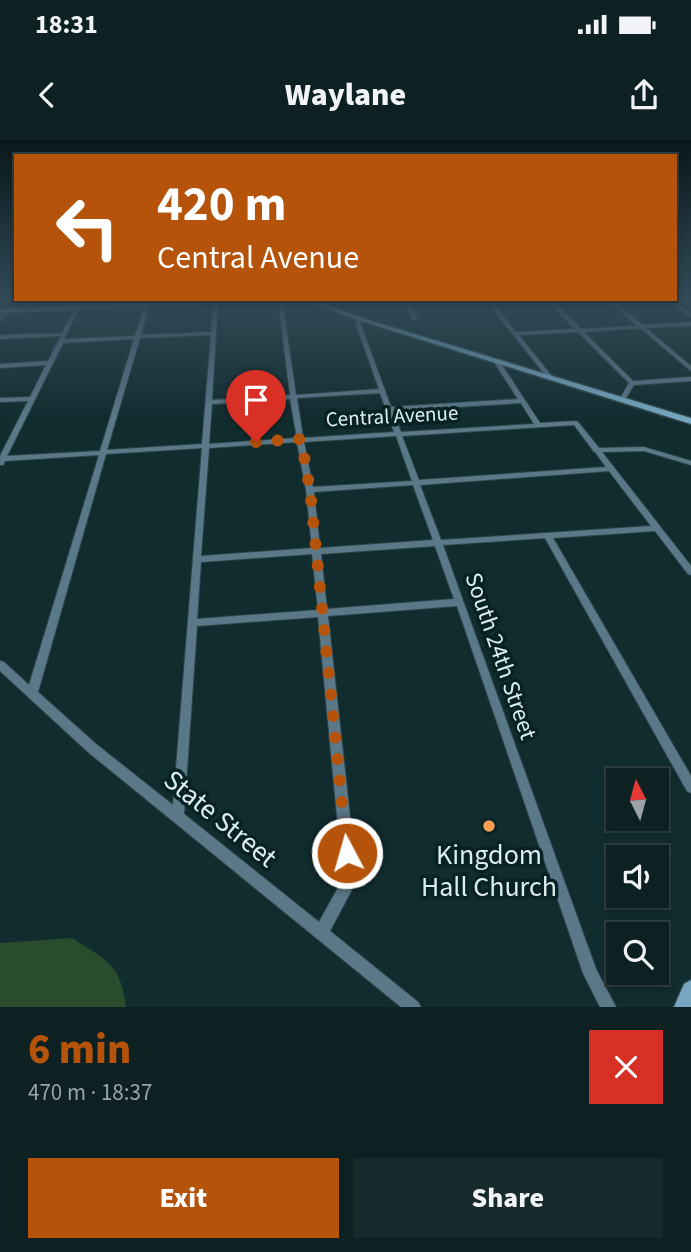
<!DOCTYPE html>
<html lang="en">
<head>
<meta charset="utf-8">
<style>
  body { margin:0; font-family:"Source Sans 3",sans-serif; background:#16292b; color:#f1f3f6; height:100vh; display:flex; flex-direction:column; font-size:26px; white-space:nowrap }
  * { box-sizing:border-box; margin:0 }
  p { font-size:23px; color:#9aa3a6 }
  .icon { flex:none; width:38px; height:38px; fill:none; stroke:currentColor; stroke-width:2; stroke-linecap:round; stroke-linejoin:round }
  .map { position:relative; height:867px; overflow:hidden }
  .panel { display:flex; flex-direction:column; background:#0d2123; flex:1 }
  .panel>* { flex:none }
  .top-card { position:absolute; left:14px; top:14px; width:663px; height:147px; border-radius:0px; box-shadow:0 4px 10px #0003,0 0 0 2px #2d3e41; background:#b45309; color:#fff; overflow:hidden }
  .needle { width:46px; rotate:354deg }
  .fabs { position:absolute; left:606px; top:628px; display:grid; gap:14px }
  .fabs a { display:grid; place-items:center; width:63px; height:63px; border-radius:0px; background:#0d2123; box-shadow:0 4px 10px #0003,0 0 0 2px #2d3e41; font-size:35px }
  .pin { position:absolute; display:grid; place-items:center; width:60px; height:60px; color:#fff; margin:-72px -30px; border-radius:50% 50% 50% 0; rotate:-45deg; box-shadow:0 0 7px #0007 }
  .pin .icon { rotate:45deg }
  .me { position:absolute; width:77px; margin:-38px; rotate:354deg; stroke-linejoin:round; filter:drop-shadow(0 0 5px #0008) }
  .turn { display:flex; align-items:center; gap:24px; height:147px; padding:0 28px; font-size:32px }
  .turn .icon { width:91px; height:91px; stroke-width:2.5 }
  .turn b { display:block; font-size:49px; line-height:60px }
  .round { display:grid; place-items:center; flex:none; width:74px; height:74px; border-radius:0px; background:#16292b }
  .headline { display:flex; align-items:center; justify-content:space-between; height:119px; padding:0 28px }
  h1 { font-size:42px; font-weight:800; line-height:52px; color:#b45309 }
  .primary-button { display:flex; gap:14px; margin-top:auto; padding:14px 28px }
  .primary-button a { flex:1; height:80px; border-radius:0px; background:#b45309; color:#fff; font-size:28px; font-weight:800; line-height:80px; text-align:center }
  .primary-button a+a { background:#16292b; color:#f1f3f6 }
  .status { display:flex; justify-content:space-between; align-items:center; height:49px; padding:0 35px; background:#0d2123; direction:ltr }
  .status svg { height:19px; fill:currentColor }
  header { display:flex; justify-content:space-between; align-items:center; height:91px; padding:0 28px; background:#0d2123; font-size:32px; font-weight:800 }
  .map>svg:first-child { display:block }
</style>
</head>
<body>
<div class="status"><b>18:31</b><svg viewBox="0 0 49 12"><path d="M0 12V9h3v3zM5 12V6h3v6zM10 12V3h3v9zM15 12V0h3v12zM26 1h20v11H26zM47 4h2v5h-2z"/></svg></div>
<header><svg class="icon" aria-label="back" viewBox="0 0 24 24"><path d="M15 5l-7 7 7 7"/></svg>Waylane<svg class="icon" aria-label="share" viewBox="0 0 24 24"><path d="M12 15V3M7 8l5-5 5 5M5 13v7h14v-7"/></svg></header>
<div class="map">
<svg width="691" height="867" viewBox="0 0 691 867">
  <rect width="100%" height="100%" fill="#112c2f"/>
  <path fill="#294c2c" d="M 72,798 C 106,820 121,824 126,867 L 0,867 L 0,803 Z"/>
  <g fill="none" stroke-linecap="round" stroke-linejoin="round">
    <g stroke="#2e474a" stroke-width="2">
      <g id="street">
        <polygon points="30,159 34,159 27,171 23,171 23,170"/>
        <path d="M 278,159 L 282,159 L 296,255 L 379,249 L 355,182 L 360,178 L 362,179 L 360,182 L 391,267 L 518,259 L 494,222 L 497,220 L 500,222 L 540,283 L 576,281 L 578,282 L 599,308 L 644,307 L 691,321 L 691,325 L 644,311 L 602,312 L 691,426 L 691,435 L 688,434 L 655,391 L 553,398 L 691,636 L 691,653 L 687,651 L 545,398 L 443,405 L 596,829 L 616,867 L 600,867 L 583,833 L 457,466 L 328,476 L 357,740 L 330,791 L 418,862 L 421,867 L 401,867 L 88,612 L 0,531 L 0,521 L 4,522 L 29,545 L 99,315 L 5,321 L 3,325 L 0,325 L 0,316 L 28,261 L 0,262 L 0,258 L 30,257 L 46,225 L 0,228 L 0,224 L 48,221 L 61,196 L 0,199 L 0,195 L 62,193 L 75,168 L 77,167 L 79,168 L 64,199 L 135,196 L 145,165 L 147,164 L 149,165 L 141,195 L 211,192 L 214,162 L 216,161 L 218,162 L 212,260 L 290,255 ZM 211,195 L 202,304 L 107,310 L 140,198 ZM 134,199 L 100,311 L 7,316 L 63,203 ZM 380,253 L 394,292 L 303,298 L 297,258 ZM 290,259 L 297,298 L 209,304 L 212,264 ZM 521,263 L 534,284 L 401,292 L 393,271 ZM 574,285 L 592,309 L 593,311 L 595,312 L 606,327 L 419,340 L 402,296 ZM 396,296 L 412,341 L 313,347 L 304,302 ZM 297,302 L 306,350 L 312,408 L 201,416 L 209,308 ZM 202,308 L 173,665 L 96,604 L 38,552 L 106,314 ZM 609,331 L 651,386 L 441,400 L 420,345 ZM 413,345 L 433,400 L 320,408 L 314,352 ZM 435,406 L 454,459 L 327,469 L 321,414 ZM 312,414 L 318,470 L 197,479 L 201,422 ZM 318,477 L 343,739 L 319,782 L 184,674 L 197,486 Z"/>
        <polygon points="403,159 407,159 417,178 417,179 413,179"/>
        <polygon points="485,159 490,159 516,192 575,189 546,159 551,159 581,189 637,186 607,159 612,159 643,185 691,182 691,186 646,188 691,226 691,231 640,188 584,192 633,241 691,237 691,241 634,245 624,261 620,261 619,260 629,243 578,192 519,195 554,239 549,240"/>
        <polygon points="666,159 671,159 691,174 691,177"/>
        <polygon points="5,170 9,171 0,182 0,177"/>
      </g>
    </g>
    <g stroke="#2e474a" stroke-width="3">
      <g id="secondary">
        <polygon points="225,159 279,159 276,161 0,173 0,169"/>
        <polygon points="302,159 312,159 362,178 691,278 691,284 358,180"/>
        <polygon points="691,840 691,867 674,867 684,844"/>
      </g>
    </g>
    <use href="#street" fill="#5b7889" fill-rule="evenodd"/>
    <use href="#secondary" fill="#77a6c1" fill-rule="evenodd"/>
  </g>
  <linearGradient id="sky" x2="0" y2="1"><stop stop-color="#09181a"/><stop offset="0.57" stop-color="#324b58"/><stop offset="1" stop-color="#324b58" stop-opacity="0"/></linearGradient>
  <rect width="691" height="280" fill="url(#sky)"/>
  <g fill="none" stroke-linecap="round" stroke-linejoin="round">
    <polyline stroke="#b45309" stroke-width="12" stroke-dasharray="0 21.6" points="256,302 301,299 310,350 347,713"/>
  </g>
  <circle fill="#fb9e52" stroke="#072225" stroke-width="2.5" cx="489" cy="686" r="7"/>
  <g text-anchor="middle" stroke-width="7" stroke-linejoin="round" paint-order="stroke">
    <g font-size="21" fill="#ddedee" stroke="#072225">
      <text transform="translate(392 276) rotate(-3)" y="7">Central Avenue</text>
    </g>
    <g font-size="24" fill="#ddedee" stroke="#072225">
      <text transform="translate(501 516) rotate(71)" y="8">South 24th Street</text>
    </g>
    <g font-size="28" fill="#ddedee" stroke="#072225">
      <text transform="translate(221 678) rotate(39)" y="10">State Street</text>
    </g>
    <g font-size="28" fill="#ddedee" stroke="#072225">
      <text x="489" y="724">Kingdom<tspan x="489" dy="32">Hall Church</tspan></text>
    </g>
  </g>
</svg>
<div class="fabs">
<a><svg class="needle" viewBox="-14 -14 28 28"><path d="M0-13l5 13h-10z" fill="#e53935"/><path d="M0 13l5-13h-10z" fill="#9aa3a6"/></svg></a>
<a><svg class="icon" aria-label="sound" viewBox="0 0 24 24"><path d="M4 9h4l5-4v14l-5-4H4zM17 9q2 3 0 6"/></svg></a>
<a><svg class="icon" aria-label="search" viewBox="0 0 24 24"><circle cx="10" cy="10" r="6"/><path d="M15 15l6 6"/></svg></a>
</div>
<div class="pin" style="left:256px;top:302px;background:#d93025"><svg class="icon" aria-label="arrive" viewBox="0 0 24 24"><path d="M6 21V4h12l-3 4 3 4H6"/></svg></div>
<svg class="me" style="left:347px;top:713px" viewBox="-20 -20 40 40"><circle r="17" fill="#b45309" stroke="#fff" stroke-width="3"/><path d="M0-11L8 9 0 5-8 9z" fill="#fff"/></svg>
<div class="top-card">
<div class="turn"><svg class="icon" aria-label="left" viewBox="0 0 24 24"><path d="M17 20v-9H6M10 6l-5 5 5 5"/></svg><div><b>420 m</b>Central Avenue</div></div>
</div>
</div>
<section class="panel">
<div class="headline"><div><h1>6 min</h1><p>470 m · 18:37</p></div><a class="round" style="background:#d93025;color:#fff"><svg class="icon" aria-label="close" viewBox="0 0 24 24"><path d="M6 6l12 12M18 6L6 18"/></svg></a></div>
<div class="primary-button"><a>Exit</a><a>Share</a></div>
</section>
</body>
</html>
